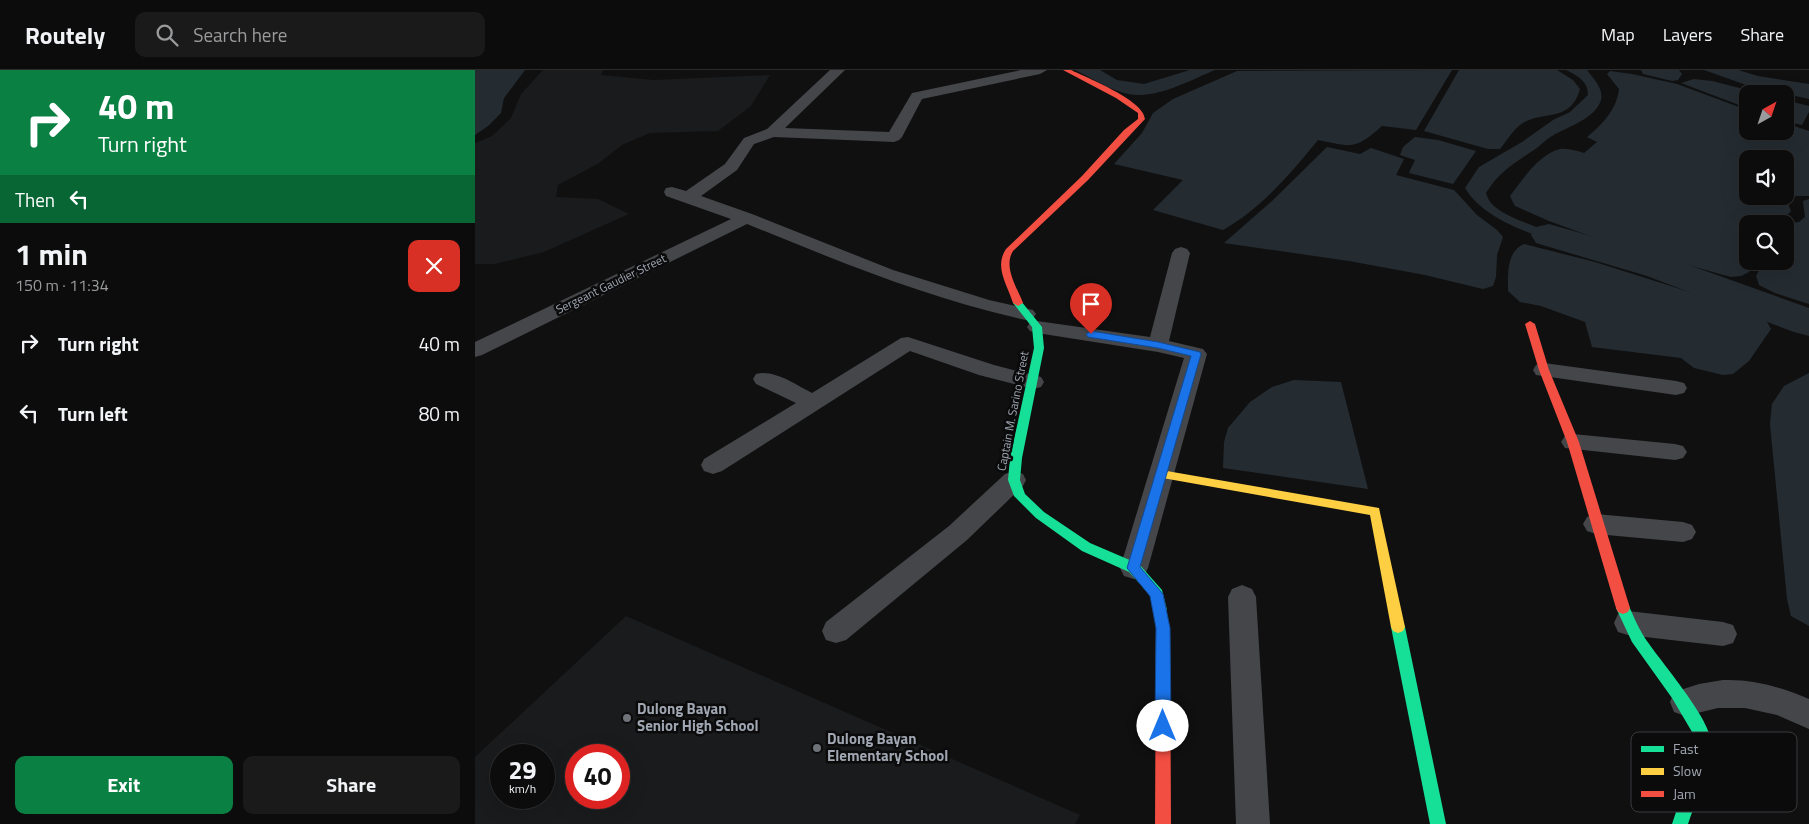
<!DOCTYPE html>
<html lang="en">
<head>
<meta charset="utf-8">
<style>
  body { margin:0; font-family:"Titillium Web",sans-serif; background:#1a1a1a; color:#f1f3f6; height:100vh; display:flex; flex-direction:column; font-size:19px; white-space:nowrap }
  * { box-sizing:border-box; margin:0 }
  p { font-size:16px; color:#9a9b9d }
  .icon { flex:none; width:28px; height:28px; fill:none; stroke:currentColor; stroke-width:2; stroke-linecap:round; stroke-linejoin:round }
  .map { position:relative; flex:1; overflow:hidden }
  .side { display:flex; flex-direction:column; background:#0c0c0c; width:475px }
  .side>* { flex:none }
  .top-card { background:#0b8043; color:#fff; overflow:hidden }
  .needle { width:32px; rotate:40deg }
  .tools { position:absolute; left:1264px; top:15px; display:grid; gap:10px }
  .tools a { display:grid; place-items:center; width:55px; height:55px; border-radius:10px; background:#0c0c0c; box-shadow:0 5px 20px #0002,0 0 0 1px #2c2c2d; font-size:25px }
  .speed { position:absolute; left:15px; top:674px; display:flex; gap:10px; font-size:25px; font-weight:700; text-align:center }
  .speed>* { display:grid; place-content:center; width:65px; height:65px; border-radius:50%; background:#0c0c0c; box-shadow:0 5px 20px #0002,0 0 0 1px #2c2c2d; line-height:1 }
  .speed small { font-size:12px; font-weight:400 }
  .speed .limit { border:8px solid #d22; background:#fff; color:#111 }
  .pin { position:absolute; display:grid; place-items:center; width:42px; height:42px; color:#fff; margin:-51px -21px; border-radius:50% 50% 50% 0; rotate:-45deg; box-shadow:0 0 5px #0007 }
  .pin .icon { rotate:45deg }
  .me { position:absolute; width:55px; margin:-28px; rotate:0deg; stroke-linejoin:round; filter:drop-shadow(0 0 4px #0008) }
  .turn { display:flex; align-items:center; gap:18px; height:105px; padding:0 15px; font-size:22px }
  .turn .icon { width:65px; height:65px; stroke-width:2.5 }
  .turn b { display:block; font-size:35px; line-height:42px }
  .then { display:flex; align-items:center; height:48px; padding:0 15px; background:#0003; gap:10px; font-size:19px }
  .round { display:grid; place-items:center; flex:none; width:52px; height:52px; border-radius:10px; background:#1a1a1a }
  .summary { display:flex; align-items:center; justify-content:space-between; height:85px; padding:0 15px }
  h1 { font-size:30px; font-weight:700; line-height:38px }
  .primary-button { display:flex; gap:10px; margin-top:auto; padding:10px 15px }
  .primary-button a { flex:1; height:58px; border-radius:10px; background:#0b8043; color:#fff; font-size:20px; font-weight:700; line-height:58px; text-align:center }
  .primary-button a+a { background:#1a1a1a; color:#f1f3f6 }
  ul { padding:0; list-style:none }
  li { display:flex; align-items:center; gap:15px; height:70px; padding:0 15px }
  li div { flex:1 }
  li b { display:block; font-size:19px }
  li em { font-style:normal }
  header { display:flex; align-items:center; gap:30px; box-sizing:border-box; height:70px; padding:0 25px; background:#0c0c0c; border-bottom:1px solid #2c2c2d }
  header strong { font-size:24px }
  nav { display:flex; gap:28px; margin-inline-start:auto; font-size:18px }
  .search { width:350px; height:45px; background:#1a1a1a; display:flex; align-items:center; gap:12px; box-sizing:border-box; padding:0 18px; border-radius:10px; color:#9a9b9d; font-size:19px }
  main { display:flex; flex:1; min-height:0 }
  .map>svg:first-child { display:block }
</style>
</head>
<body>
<header>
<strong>Routely</strong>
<div class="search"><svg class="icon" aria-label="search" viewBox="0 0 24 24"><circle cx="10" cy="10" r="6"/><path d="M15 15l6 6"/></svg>Search here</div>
<nav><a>Map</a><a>Layers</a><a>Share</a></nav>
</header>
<main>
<section class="side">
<div class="top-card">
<div class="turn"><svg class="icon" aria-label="right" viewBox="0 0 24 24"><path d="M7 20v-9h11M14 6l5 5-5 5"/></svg><div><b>40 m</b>Turn right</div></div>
<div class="then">Then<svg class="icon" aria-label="left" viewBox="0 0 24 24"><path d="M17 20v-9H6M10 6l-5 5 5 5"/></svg></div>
</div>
<div class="summary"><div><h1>1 min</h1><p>150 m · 11:34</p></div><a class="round" style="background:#d93025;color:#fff"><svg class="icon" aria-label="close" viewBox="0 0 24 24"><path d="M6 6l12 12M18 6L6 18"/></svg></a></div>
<ul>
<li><svg class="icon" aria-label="right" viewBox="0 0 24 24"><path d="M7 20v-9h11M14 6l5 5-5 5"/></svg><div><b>Turn right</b></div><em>40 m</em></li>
<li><svg class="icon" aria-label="left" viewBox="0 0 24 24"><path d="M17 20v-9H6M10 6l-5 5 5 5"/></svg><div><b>Turn left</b></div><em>80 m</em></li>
</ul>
<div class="primary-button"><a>Exit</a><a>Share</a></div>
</section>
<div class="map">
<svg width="1334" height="754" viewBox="0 0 1334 754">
  <rect width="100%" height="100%" fill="#101010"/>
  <g fill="#1a1b1d" fill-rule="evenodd">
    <polygon points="68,0 128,0 126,5 179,10 295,5 276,36 243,61 175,63 147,75 124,93 83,115 81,127 123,129 154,144 69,182 19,194 0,194 0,73 17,66 36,48 46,24"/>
    <path d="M 151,546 L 605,745 L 600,754 L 0,754 L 0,687 ZM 26,685 L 69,685 L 69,728 L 26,728 ZM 101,685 L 144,685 L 144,728 L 101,728 Z"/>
  </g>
  <g fill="#242c32" fill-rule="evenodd">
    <polygon points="0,0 50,0 29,28 26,43 13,56 0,65"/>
    <path d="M 600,0 L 625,0 L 642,10 L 669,14 L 715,0 L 740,0 C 713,11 676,33 646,22 C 630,17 615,7 600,0 Z"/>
    <path d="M 977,0 L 941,60 L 907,56 C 880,80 877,77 843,70 C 816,103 786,139 748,160 L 678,140 L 708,110 L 639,94 L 667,63 L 678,43 L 698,29 L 762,1 Z"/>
    <path d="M 984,0 L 1082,0 L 1098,10 L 1105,19 C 1095,55 1065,39 1045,55 C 1037,61 1031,72 1025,79 L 1013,79 L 949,61 Z"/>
    <path d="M 1091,0 L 1112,0 C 1118,8 1129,19 1126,30 C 1120,49 1092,57 1077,66 C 1070,70 1065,76 1059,80 C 1039,93 1023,103 1011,123 C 1012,126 1014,131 1016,133 C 1032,153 1115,173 1142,181 L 1137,188 C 1093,175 1014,159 990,118 L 1004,97 L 1047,72 L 1078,50 L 1095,42 L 1113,25 C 1113,11 1103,6 1091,0 Z"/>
    <polygon points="1166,0 1204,0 1207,4 1203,10 1197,11 1168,4"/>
    <polygon points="1229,0 1263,0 1283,6 1334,14 1334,29 1274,16"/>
    <path d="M 1135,1 L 1157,4 L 1202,14 L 1272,40 L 1272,61 L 1310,61 L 1310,53 L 1334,61 L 1334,126 L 1321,126 L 1312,131 L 1316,141 C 1310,149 1302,147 1296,154 L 1272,154 L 1272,191 L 1277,191 L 1274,202 L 1266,206 L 1256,207 L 1134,173 L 1074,151 L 1040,136 L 1035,126 C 1048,109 1063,85 1085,79 C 1093,78 1102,81 1109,83 L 1122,72 L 1112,67 C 1127,55 1142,39 1144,19 L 1132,4 ZM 1272,89 L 1310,89 L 1310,126 L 1272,126 Z"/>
    <polygon points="1219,9 1237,11 1288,24 1272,24 1272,38 1206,13"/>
    <polygon points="1310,30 1334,36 1334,42 1327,55 1310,51"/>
    <polygon points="940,67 963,70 1001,81 978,114 934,103 940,90 925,85 928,77"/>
    <polygon points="852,77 885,84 896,78 929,89 921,105 979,120 1002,145 1022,160 1028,167 1022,185 1021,207 1018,216 1008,219 950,205 874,191 749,173 797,131"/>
    <polygon points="1334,129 1334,234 1300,223 1284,215 1281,206 1289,191 1310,191 1310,154 1308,154 1324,152 1330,147 1328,131"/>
    <path d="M 1049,174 L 1120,192 L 1268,239 L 1291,250 L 1296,259 L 1274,291 L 1258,304 L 1248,305 L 1219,298 L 1206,288 L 1117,277 L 1110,252 L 1066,236 L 1045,232 L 1033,221 C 1033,205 1031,182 1049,174 Z"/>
    <polygon points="1334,303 1334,556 1316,546 1312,529 1295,354 1297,334 1309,316"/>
    <polygon points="819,310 866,312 893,419 748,398 749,372 753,358 775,332 797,317"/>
  </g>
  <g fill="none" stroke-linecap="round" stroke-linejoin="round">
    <polygon fill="#242c32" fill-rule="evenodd" points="1074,154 1200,190 1334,238 1334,266 1319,262 1172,206 1061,173 1056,165 1061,157"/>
    <g fill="#444649" fill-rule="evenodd">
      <path d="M 355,0 L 370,0 L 310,58 L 414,62 L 437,23 L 546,0 L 572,0 L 565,4 L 447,29 L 427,67 L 424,70 L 419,72 L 299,67 L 279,74 L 262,100 L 226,126 L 277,144 L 418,200 L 514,230 L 558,240 L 561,244 L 558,248 L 551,250 C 454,229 363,191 272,154 L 7,285 L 0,287 L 0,272 L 256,149 L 191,126 L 189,122 L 191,118 L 197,117 L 211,121 L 250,94 L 269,68 L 292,59 Z"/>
      <polygon points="706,177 712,179 715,183 694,271 728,279 732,284 673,498 669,506 659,509 649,506 645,498 709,288 683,282 562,263 555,261 552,257 555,253 562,251 675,267 697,183 700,179"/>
      <path d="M 433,267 L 519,295 L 566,307 L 569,312 L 566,317 L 558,319 L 504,305 L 435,281 L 247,401 L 238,404 L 229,401 L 226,395 L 229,389 L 321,333 L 281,314 L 278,309 L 281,304 C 299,299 321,315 337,323 L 426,268 Z"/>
      <polygon points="1069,293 1201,311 1209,313 1212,318 1209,323 1201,325 1061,305 1058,300 1061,295"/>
      <polygon points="1098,364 1200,374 1208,376 1212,382 1208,388 1200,390 1090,378 1086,372 1090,366"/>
      <polygon points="539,401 548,404 551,410 548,416 492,470 371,570 361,573 351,570 347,561 351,552 474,456 530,404"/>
      <polygon points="1121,444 1208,452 1217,455 1221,462 1217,469 1208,472 1121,464 1112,461 1108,454 1112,447"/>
      <polygon points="767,515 777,519 781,527 795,754 761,754 753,527 757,519"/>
      <polygon points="1153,541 1248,552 1258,555 1262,564 1258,573 1248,576 1153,565 1143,562 1139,553 1143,544"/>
      <path d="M 1248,610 C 1279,609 1306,617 1334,629 L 1334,659 L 1302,645 L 1270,638 L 1243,638 L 1210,646 L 1199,642 L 1195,632 L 1199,622 L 1224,614 Z"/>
    </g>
    <g fill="#16e098" fill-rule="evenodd">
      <polygon points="543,230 546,231 567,257 569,278 547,388 545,410 550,424 569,442 615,473 664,494 687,520 692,540 690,544 685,546 680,544 676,526 654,502 607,481 561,448 539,426 533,410 535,388 559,278 557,257 538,233"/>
      <path d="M 1148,532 L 1153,534 C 1158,545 1162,555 1168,565 C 1183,589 1235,647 1236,672 C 1236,697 1221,730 1213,754 L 1197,754 L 1216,697 L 1220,675 L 1220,667 L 1197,628 L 1157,572 L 1141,538 L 1143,534 Z"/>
      <polygon points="923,551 928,553 930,557 971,754 955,754 916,557 918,553"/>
    </g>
    <polygon fill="#ffcf43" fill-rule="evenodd" points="686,400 904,438 930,557 928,561 923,563 918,561 916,557 895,445 682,407 680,404 682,401"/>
    <g fill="#f24e42" fill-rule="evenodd">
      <path d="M 588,0 L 596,0 C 612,8 669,30 670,49 L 613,110 L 538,181 C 528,197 542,217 548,233 L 543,236 L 538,233 C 532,214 519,197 531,179 L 607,106 L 649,60 L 663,49 L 663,43 L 641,28 Z"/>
      <polygon points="1055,251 1060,254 1074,300 1104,372 1155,538 1153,542 1148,544 1143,542 1141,538 1092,372 1064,300 1050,254"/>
      <polygon points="685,534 690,536 695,558 696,754 680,754 681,558 678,540 680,536"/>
    </g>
  </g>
  <polygon fill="#1a73e8" stroke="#114b97" points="616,261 683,272 725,282 726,284 665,497 688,524 695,558 696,656 693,661 688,663 683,661 680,656 681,558 675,526 652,498 716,286 683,278 613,267 611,264"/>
  <g fill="#6e7279" stroke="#0b0b0c" stroke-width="2">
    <circle cx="152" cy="648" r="5"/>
    <circle cx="342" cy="678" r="5"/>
  </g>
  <g text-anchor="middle" stroke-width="5" stroke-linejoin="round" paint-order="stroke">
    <g font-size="12" fill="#a0a7b2" stroke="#0b0b0c">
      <text transform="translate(136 214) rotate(-26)" y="4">Sergeant Gaudier Street</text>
      <text transform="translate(538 341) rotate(-79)" y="4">Captain M. Sarino Street</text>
    </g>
    <g font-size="15" font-weight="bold" fill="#a0a7b2" stroke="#0b0b0c" text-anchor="start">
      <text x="162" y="644">Dulong Bayan<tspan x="162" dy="17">Senior High School</tspan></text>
      <text x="352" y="674">Dulong Bayan<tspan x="352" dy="17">Elementary School</tspan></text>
    </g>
  </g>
  <rect x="1156" y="662" width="166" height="80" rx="8" fill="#0b0b0c" stroke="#383a3e" stroke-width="1"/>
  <rect x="1166" y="676" width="23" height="6" fill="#16e098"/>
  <rect x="1166" y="698" width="23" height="7" fill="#ffcf43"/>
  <rect x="1166" y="721" width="23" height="6" fill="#f24e42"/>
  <g font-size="14" fill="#a0a7b2">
    <text x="1198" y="684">Fast</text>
    <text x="1198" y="706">Slow</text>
    <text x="1198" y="729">Jam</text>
  </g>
</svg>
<div class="tools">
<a><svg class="needle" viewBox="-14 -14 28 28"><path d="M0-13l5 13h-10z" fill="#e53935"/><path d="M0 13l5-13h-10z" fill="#9a9b9d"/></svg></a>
<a><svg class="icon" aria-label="sound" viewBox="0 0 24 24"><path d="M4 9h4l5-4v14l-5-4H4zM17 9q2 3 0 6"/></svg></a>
<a><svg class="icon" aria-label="search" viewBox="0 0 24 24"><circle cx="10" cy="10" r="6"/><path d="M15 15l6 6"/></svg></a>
</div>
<div class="speed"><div>29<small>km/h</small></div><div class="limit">40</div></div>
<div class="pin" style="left:616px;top:264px;background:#d93025"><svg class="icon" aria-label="arrive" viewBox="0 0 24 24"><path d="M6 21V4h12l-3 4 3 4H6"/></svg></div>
<svg class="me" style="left:688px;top:656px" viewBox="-20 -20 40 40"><circle r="19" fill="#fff"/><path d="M0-13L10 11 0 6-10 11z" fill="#1a73e8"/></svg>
</div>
</main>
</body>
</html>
